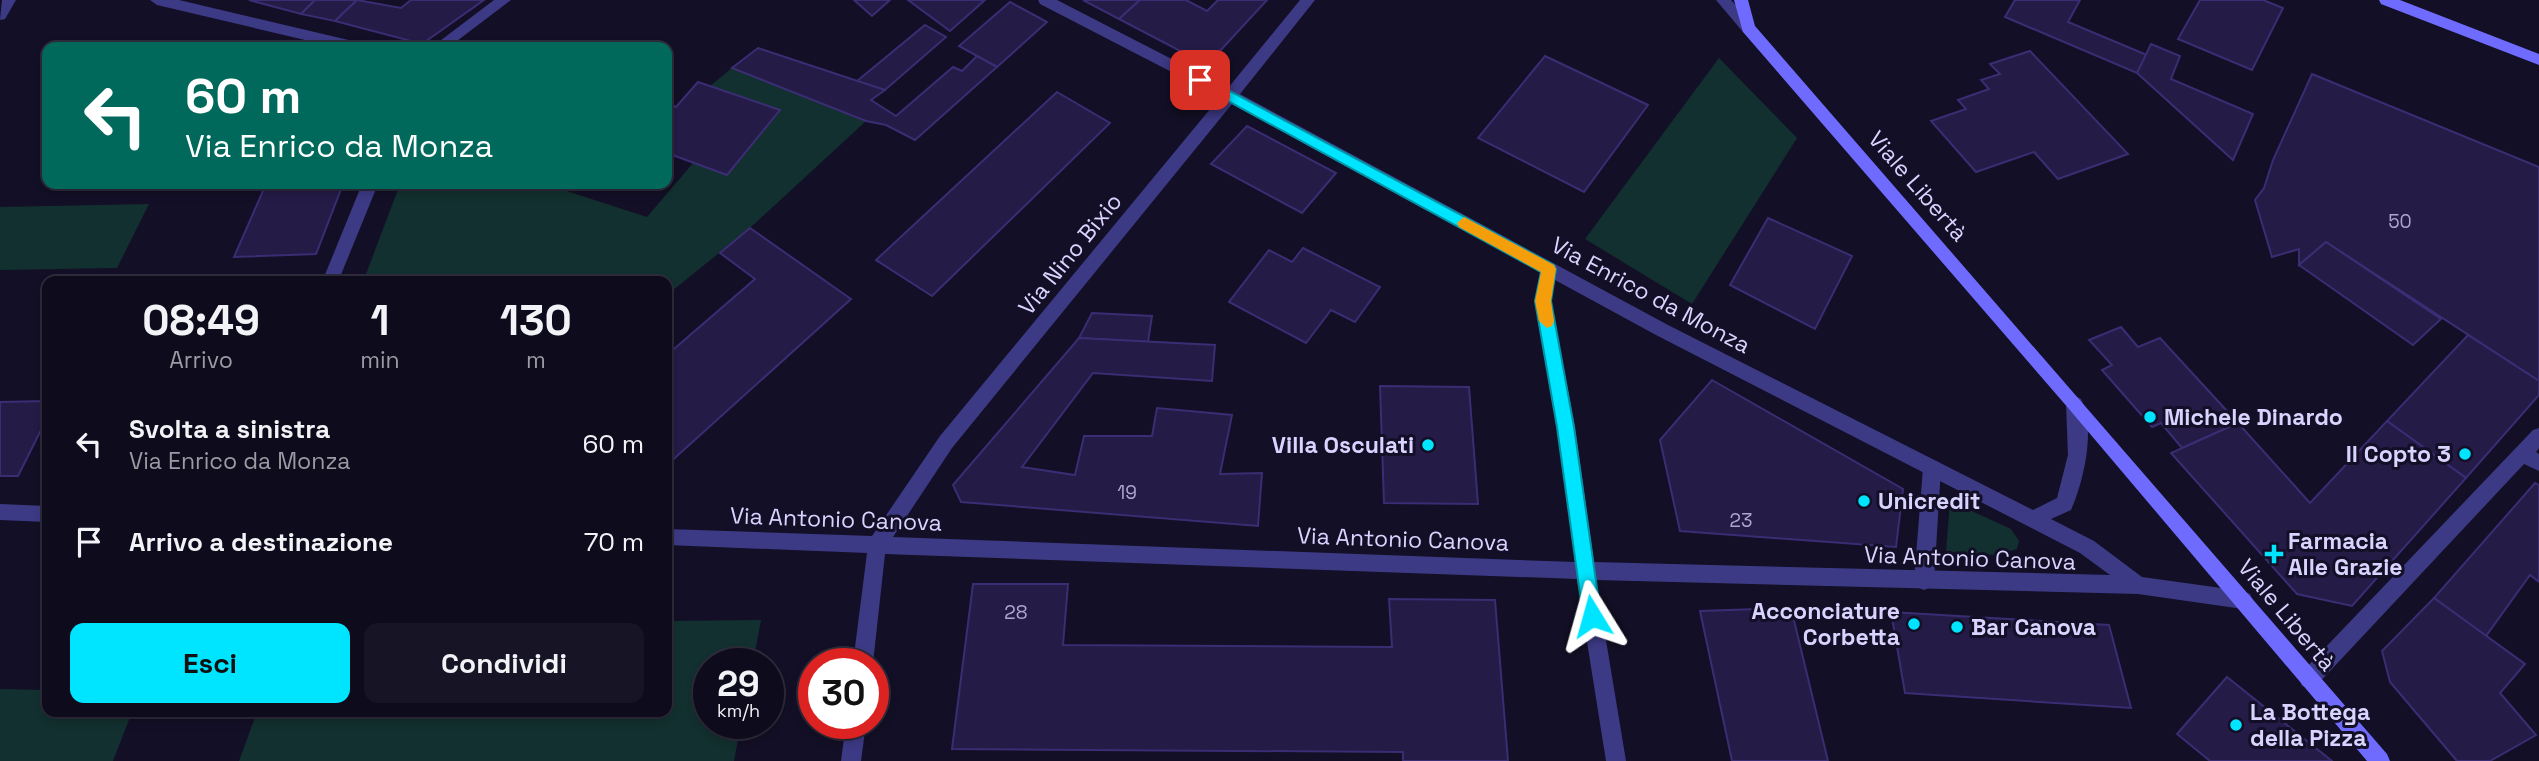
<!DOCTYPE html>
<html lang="it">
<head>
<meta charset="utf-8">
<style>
  body { margin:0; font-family:"Space Grotesk",sans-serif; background:#171425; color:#f1f3f6; height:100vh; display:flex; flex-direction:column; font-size:26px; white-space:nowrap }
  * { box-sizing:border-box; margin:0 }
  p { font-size:23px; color:#9b9ba3 }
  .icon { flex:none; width:38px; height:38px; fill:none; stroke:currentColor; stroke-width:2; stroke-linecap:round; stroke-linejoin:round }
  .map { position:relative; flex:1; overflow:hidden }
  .drawer { position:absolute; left:42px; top:276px; width:630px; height:441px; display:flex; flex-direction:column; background:#0e0b1c; border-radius:14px; box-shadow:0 4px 10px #0003,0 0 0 2px #2e2b3b }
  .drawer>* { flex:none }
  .hud { position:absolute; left:42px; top:42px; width:630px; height:147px; border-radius:14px; box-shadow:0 4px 10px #0003,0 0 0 2px #2e2b3b; background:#00695c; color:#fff; overflow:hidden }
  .speed { position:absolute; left:693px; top:648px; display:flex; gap:14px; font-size:35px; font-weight:700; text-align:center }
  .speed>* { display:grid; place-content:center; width:91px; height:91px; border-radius:50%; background:#0e0b1c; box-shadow:0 4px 10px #0003,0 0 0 2px #2e2b3b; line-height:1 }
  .speed small { font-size:18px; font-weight:400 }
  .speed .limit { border:10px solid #d22; background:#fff; color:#111 }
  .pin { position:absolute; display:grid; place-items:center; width:60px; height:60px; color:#fff; margin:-30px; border-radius:14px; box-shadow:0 4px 10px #0006 }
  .me { position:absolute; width:77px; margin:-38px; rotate:352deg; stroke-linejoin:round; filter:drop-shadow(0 0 5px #0008) }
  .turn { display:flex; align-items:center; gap:24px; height:147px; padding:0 28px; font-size:32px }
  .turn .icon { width:91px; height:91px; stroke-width:2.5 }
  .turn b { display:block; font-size:49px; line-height:60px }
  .eta { display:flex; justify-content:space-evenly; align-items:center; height:119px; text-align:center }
  .eta b { font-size:42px; font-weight:700; line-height:49px }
  .cta { display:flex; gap:14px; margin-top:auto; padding:14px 28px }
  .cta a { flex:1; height:80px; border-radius:14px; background:#00e5ff; color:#111; font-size:28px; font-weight:700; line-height:80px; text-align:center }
  .cta a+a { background:#171425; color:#f1f3f6 }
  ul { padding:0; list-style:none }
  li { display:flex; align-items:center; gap:21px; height:98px; padding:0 28px }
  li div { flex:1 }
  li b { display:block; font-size:26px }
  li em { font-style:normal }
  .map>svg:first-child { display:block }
</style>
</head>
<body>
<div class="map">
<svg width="2539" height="761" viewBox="0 0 2539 761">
  <rect width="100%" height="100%" fill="#130f26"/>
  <g fill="#12302f">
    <polygon points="1719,58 1797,138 1692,304 1585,239"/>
    <polygon points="732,68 866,121 750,228 667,295 667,282 543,282 538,278 534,282 363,282 400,184 545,184 647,217 693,163 727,175 780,111 710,86"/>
    <polygon points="149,204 117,268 0,270 0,207"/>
    <polygon points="1950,501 2011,529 2019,541 2017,549 1997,555 1946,552"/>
    <polygon points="761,620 753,663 709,663 709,723 741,723 734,761 239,761 257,712 667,712 667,621"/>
    <polygon points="0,689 47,690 47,712 132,712 113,761 0,761"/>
  </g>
  <g fill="#241b47" stroke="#3b2d73" stroke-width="2">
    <polygon points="249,0 315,0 301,14"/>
    <polygon points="315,0 357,0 335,21 301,14"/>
    <polygon points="357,0 401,8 411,0 484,0 422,44 335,21"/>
    <polygon points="854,0 890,0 872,16"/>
    <polygon points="908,0 985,0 950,31"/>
    <polygon points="1083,0 1140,0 1119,19"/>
    <polygon points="1140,0 1186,0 1207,11 1218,0 1267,0 1207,65 1119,19"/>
    <polygon points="2015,0 2080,0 2068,22 2147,55 2137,73 2005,17"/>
    <polygon points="2200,0 2263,0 2283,8 2252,70 2178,39"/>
    <polygon points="1010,2 1047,22 997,67 959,46"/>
    <polygon points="925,25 946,37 885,90 857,81"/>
    <polygon points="2151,44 2180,56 2171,79 2253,114 2233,160 2137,73"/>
    <polygon points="758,48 885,90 871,100 896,116 953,67 962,71 977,56 997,67 915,140 886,125 866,121 732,68"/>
    <polygon points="2030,51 2128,154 2058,179 2034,152 1976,172 1931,121 1966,109 1958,100 1989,89 1981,80 2000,74 1990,64"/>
    <polygon points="1545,56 1648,105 1584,192 1478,138"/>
    <polygon points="2312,74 2539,167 2539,381 2326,242 2299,265 2299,249 2272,257 2255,200 2264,188 2273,160"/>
    <polygon points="698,82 780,110 727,175 667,153 667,103 676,107"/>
    <polygon points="1057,92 1110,123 932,296 876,260"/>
    <polygon points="1247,126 1336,173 1302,213 1211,164"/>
    <polygon points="266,184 343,184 316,254 234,257"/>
    <polygon points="1768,218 1852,256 1815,329 1730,285"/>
    <polygon points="750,228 851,299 667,465 667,355 755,279 720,253"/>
    <polygon points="2326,242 2441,319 2413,345 2299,265"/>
    <polygon points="1303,248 1380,287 1355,322 1331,310 1306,343 1229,302 1269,250 1292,262"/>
    <polygon points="277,275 274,282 229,282 232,276"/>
    <polygon points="232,276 229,282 182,282 184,278"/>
    <polygon points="1092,313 1152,316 1148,342 1079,338"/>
    <polygon points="2121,327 2138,347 2160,338 2238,423 2182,448 2161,423 2152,427 2102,370 2112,365 2089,340"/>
    <polygon points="2468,335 2539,381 2539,395 2466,478 2387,421"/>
    <polygon points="1079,338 1215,345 1212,381 1093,373 1022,467 1075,475 1084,436 1152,436 1157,408 1232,415 1220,474 1262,473 1258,526 961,502 953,485"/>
    <polygon points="1712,380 1903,489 1896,547 1680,531 1660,440"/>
    <polygon points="1380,386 1469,387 1478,504 1384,503"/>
    <polygon points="47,401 47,418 18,476 0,476 0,402"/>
    <polygon points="2387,421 2466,478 2352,606 2297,594 2171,453 2238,423 2310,503"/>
    <polygon points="2535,483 2539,485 2539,582 2530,575 2486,636 2434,598"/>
    <polygon points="973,584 1068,584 1063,645 1392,647 1389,599 1495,600 1508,761 1403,761 1403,752 952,749"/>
    <polygon points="2434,598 2525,664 2500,693 2536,735 2490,761 2457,761 2390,682 2382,651"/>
    <polygon points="1791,608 1828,761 1732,761 1700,611"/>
    <polygon points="1891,612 2109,625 2131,708 1905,693"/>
    <polygon points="2227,677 2332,761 2210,761 2177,734"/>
  </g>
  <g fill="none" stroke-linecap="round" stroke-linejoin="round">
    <polygon fill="#3d3a85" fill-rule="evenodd" points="1932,460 1938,462 1941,468 1934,581 1931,587 1924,590 1917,587 1914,581 1923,468 1926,462"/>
    <g fill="#3d3a85" fill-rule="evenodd">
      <polygon points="2,0 16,0 5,19 0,20"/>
      <polygon points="150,0 179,0 357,42 364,47 335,47 157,5"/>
      <polygon points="494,0 511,0 449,47 432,47"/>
      <path d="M 1038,0 L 1057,0 L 1228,88 L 1300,0 L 1315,0 L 1240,94 L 1668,325 L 2033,510 L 2057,498 L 2068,455 L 2066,404 L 2069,399 L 2075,396 L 2081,399 C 2096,428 2084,481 2071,510 L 2051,519 L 2094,541 L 2142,577 L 2243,591 L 2250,594 L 2253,600 L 2250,606 L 2243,609 L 2138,594 L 1596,580 L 1626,761 L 1606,761 L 1577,579 L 885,554 L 873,663 L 853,663 L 867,553 L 667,545 L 667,529 L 872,536 L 940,436 L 1220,97 L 1040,4 ZM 1232,104 L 1540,272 L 1535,301 L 1557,427 L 1575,562 L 893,537 L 952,448 ZM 1555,280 L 1656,335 L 2080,553 L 2110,575 L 1594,562 L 1575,427 L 1551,301 Z"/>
      <polygon points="1716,0 1731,0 1753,24 1755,28 1753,32 1743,32"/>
      <polygon points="362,184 378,184 338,282 322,282"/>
      <polygon points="2539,428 2539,448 2536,452 2539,454 2539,471 2524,464 2316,686 2309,688 2302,686 2299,679 2302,672 2533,430"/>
      <polygon points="0,504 47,506 47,522 0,520"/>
      <polygon points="846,723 866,723 861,761 841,761"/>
    </g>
    <g fill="#6f6bff" fill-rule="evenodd">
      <polygon points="1734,0 1748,0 1755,26 2387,754 2390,761 2367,761 2069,409 1743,32"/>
      <polygon points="2379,0 2400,0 2539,54 2539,65 2381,4"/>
    </g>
  </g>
  <polygon fill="#00e5ff" stroke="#0095a6" stroke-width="2" points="1200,75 1554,265 1556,269 1551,301 1574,427 1601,616 1598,622 1592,624 1586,622 1583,616 1557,427 1535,301 1541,272 1195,83 1195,76"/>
  <polygon fill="#f59e0b" points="1464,217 1554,265 1556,269 1551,301 1554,321 1552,326 1547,328 1539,321 1535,301 1541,272 1459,227 1457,223"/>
  <g fill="#00e5ff" stroke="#130f26" stroke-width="2.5">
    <circle cx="2150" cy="417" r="7"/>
    <circle cx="1428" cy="445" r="7"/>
    <circle cx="2465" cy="454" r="7"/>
    <circle cx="1864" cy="501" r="7"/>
    <path d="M2270.5 543.5h7v7h7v7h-7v7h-7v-7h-7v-7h7z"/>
    <circle cx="1914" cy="624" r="7"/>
    <circle cx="1957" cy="627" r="7"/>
    <circle cx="2236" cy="725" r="7"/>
  </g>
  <g text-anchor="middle" stroke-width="6" stroke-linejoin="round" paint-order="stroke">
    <g font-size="19" fill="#aca6d1">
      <text x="2400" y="228">50</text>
      <text x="1127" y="499">19</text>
      <text x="1741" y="527">23</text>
      <text x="1016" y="619">28</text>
    </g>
    <g font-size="23" fill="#d9d4ff" stroke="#130f26">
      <text transform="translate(1918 186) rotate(49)" y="8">Viale Libertà</text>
      <text transform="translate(1070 254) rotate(-51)" y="8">Via Nino Bixio</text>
      <text transform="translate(1651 295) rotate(28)" y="8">Via Enrico da Monza</text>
      <text transform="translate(836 519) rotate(2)" y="8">Via Antonio Canova</text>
      <text transform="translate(1403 539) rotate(2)" y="8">Via Antonio Canova</text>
      <text transform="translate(1970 558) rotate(2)" y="8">Via Antonio Canova</text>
      <text transform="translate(2287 615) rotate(50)" y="8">Viale Libertà</text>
    </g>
    <g font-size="23" font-weight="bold" fill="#d9d4ff" stroke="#130f26" text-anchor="start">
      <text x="2164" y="425">Michele Dinardo</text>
      <text x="1414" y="453" text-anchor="end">Villa Osculati</text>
      <text x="2451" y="462" text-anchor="end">Il Copto 3</text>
      <text x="1878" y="509">Unicredit</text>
      <text x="2288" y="549">Farmacia<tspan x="2288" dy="26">Alle Grazie</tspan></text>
      <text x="1900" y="619" text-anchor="end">Acconciature<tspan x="1900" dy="26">Corbetta</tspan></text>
      <text x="1971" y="635">Bar Canova</text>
      <text x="2250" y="720">La Bottega<tspan x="2250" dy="26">della Pizza</tspan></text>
    </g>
  </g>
</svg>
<div class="speed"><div>29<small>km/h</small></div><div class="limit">30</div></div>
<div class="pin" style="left:1200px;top:80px;background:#d93025"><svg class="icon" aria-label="arrive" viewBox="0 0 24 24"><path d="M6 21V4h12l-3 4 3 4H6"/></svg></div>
<svg class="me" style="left:1592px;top:616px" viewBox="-20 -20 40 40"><path d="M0-17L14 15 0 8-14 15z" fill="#00e5ff" stroke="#fff" stroke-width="4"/></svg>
<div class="hud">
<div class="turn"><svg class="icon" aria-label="left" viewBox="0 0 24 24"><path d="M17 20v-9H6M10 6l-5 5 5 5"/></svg><div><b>60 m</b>Via Enrico da Monza</div></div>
</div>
<section class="drawer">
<div class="eta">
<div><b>08:49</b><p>Arrivo</p></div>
<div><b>1</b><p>min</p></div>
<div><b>130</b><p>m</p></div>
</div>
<ul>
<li><svg class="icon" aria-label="left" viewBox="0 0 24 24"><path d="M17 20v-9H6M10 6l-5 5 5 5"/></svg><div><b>Svolta a sinistra</b><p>Via Enrico da Monza</p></div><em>60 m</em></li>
<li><svg class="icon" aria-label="arrive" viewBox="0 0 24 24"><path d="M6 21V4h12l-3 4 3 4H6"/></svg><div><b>Arrivo a destinazione</b></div><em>70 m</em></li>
</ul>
<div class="cta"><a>Esci</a><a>Condividi</a></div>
</section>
</div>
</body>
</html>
